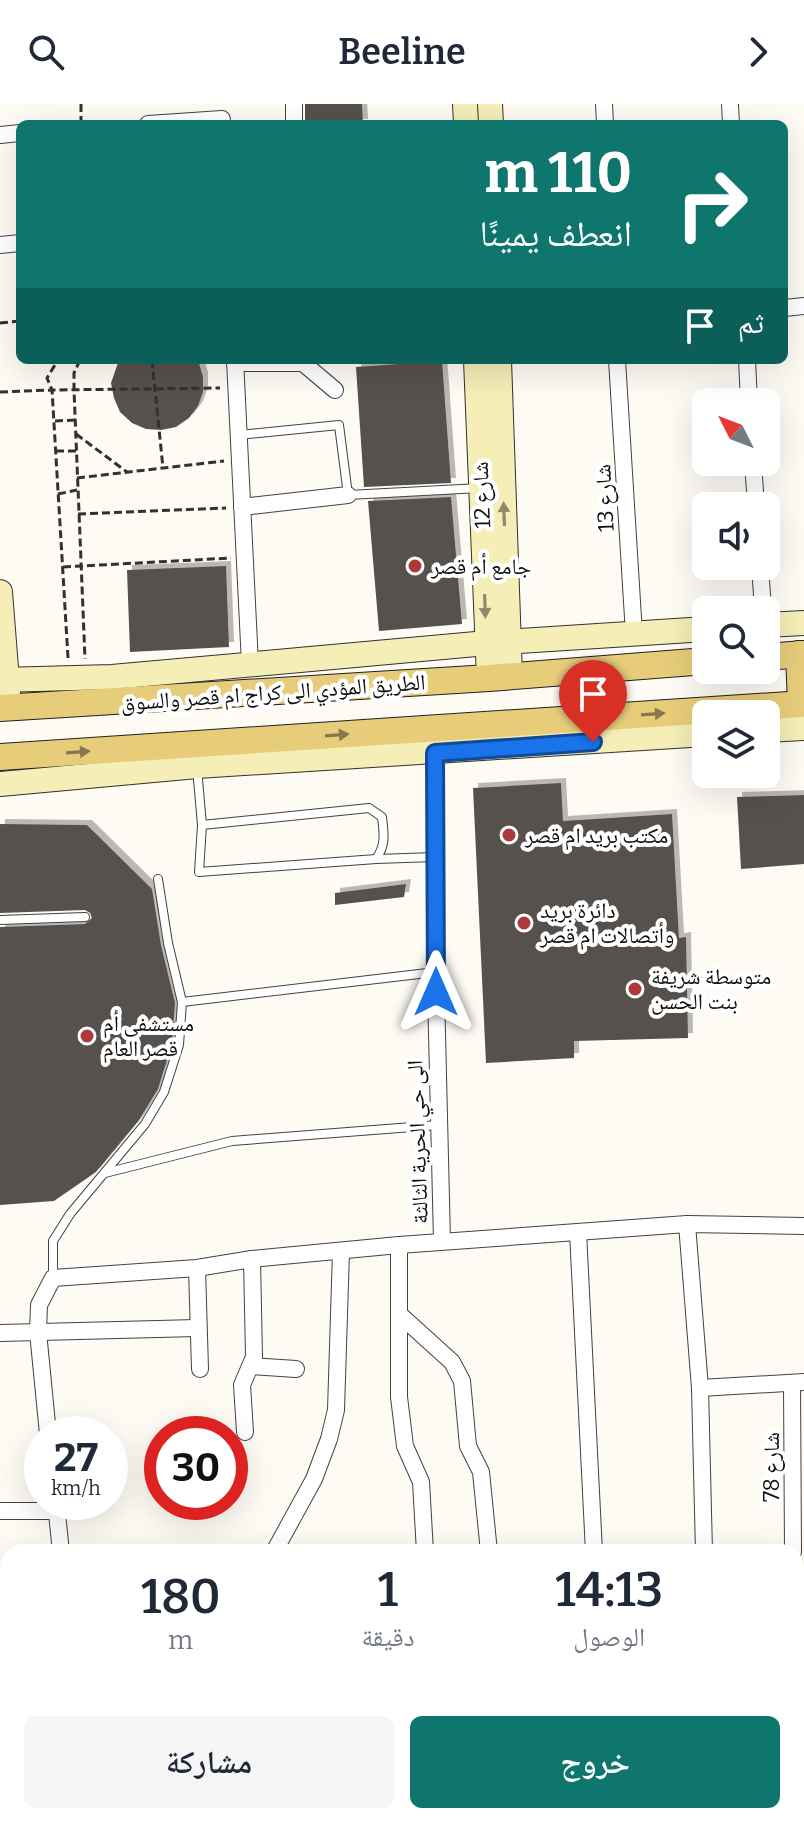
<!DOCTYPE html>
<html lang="ar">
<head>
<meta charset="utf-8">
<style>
  body { margin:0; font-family:Bitter,"Noto Naskh Arabic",serif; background:#f6f6f7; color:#1f2937; direction:rtl; height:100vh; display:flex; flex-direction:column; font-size:30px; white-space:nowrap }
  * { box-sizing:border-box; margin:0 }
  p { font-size:26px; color:#747a83 }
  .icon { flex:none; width:44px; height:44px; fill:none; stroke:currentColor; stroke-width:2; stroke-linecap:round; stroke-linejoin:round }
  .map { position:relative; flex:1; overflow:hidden; direction:ltr }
  .details { position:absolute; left:0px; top:1440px; width:804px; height:280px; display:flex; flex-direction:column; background:#fff; border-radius:24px 24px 0 0; box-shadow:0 8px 32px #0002; direction:rtl }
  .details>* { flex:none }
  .hud { position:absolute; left:16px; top:16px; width:772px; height:244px; border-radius:12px; box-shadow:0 8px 32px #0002; direction:rtl; background:#0f766e; color:#fff; overflow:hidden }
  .needle { width:52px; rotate:312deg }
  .fabs { position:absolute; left:692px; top:284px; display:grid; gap:16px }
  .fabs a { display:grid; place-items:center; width:88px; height:88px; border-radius:12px; background:#fff; box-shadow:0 8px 32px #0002; font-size:40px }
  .speed { position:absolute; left:24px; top:1312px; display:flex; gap:16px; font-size:40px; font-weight:700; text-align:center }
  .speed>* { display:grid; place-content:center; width:104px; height:104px; border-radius:50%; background:#fff; box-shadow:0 8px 32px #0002; line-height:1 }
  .speed small { font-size:20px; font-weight:400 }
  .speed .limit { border:12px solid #d22; background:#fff; color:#111 }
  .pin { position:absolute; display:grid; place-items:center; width:68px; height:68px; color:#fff; margin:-82px -34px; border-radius:50% 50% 50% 0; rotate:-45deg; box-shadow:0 0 8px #0007 }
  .pin .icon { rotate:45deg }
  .me { position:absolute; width:88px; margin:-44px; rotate:0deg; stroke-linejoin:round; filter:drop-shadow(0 0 6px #0008) }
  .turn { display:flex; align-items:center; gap:28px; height:168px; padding:0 24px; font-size:36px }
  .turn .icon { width:104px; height:104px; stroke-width:2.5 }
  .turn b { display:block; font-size:56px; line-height:68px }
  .then { display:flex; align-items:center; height:76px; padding:0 24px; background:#0003; gap:16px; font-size:30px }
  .eta { display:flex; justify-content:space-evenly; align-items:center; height:136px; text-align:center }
  .eta b { font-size:48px; font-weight:600; line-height:56px }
  .button { display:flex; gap:16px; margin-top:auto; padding:16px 24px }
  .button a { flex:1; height:92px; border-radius:12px; background:#0f766e; color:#fff; font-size:32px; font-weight:600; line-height:92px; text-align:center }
  .button a+a { background:#f6f6f7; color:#1f2937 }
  header { display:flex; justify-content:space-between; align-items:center; height:104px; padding:0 24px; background:#fff; font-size:36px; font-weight:600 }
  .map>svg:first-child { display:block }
</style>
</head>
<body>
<header><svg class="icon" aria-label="forward" viewBox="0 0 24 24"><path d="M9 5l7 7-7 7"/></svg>Beeline<svg class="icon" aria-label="search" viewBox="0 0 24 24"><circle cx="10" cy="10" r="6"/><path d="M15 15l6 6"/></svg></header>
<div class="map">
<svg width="804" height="1720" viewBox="0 0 804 1720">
  <defs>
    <filter id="shadow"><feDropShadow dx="5" dy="-5" stdDeviation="0" flood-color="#0004"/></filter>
  </defs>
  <rect width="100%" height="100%" fill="#fdfbf3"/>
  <g fill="#57514d" filter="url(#shadow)">
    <polygon points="305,0 362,0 363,20 305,20"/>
    <polygon points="119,256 198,256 203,273 203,288 198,302 189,314 176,323 161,326 146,325 132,319 120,308 114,294 111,279"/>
    <polygon points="442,257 451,379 364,383 356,263"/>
    <polygon points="451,393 462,520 379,527 368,397"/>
    <polygon points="226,462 229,543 130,548 127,466"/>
    <polygon points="561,679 563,717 672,710 679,834 686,833 688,934 574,937 574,954 486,959 473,684"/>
    <polygon points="804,691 804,760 741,765 737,693"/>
    <polygon points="0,720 87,721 152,785 161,841 175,899 172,940 158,985 139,1016 96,1068 54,1097 0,1101 0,823 85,820 92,814 90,809 85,806 0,809"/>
    <polygon points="406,780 404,793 335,801 335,789"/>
  </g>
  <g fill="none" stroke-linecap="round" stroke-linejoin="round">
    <g stroke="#424242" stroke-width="10">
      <g id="lane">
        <polyline points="239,331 339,321 348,391 480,384"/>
        <path d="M 197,664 L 202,721 L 199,768 L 376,755 C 386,741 384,730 382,713 L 369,704 L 202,721"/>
        <polyline points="376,755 435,753"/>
        <polyline points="0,816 85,813"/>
        <polyline points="182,898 436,868"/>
        <polyline points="105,1069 232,1037 438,1021"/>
        <polyline points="53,1174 53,1137 70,1110 145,1020 164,988 179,941 182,898 168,839 158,775"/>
      </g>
    </g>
    <g stroke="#424242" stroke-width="18">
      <g id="street">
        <polyline points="294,0 294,20"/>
        <polyline points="604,0 605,20"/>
        <polyline points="730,0 731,20"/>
        <polyline points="148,20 222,15"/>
        <polyline points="0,31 20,29"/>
        <polyline points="0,141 20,139"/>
        <polyline points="784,204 804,202"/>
        <polyline points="235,256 250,560"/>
        <polyline points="617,256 634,530"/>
        <polyline points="747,256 749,298"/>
        <polyline points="235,259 303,259 335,286"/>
        <polyline points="753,358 756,402"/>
        <polyline points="242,403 348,391"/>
        <polyline points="760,462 763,506"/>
        <polyline points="435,649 436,888 442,1137"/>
        <polyline points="687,1120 700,1284 704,1448"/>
        <polyline points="578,1128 594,1448"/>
        <polyline points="399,1141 399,1293 405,1342 421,1378 425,1448"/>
        <polyline points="197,1164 200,1265"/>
        <polyline points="399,1210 452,1258 462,1277 468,1342 481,1368 489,1448"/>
        <polyline points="0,1229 197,1224"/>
        <polyline points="251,1262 296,1265"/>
        <polyline points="792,1279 793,1448"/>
        <polyline points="700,1284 804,1278"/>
        <polyline points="245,1328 242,1281 254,1253 252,1155"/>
        <polyline points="48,1330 38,1228 39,1201 53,1174 197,1164 252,1155 399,1141 687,1120 804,1122"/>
        <polyline points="56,1400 61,1448"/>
        <polyline points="0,1407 56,1407"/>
        <polyline points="274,1448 314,1375 329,1335 336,1306 341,1147"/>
        <polyline points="796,1551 804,1551"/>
        <polyline points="0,1576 8,1576"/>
        <polyline points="72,1712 72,1720"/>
        <polyline points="186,1712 188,1720"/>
        <polyline points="304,1712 305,1720"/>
        <polyline points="513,1712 514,1720"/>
        <polyline points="607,1712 608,1720"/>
        <polyline points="718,1712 719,1720"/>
        <polyline points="440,1720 443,1712"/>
      </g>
    </g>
    <g stroke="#313131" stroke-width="26">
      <g id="secondary">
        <polyline points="465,0 466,20"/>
        <polyline points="490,0 491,20"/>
        <polyline points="476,256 489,574"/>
        <polyline points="499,256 510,572"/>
        <polyline points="0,488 8,589"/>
        <polyline points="766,521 804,519"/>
        <polyline points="0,576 112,573 487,539 706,525"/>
        <polyline points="766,626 804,624"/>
        <polyline points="0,680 197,662 706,630"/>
      </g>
    </g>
    <g stroke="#202020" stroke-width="28">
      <g id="primary">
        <polyline points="799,550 801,600"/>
        <polyline points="766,553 804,550"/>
        <polyline points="0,604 489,574 706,557"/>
        <polyline points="0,653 804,600"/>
      </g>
    </g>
    <g stroke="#313131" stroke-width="3" stroke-dasharray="8 4" stroke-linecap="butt">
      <polyline points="81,20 81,0"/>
      <polyline points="0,219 20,217"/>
      <polyline points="80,256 74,269 74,286 85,555"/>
      <polyline points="152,256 163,364"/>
      <polyline points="57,257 77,258"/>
      <polyline points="0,288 52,286 47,274 58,256"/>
      <polyline points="55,317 75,316"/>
      <polyline points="76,330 127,368"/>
      <polyline points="56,347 76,347"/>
      <polyline points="77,374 224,357"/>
      <polyline points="58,390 77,386"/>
      <polyline points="78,410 226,404"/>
      <polyline points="63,463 231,454"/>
      <polyline points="68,554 52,286 220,284"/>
    </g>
    <use href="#lane" stroke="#fff" stroke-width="8"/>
    <use href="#street" stroke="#fff" stroke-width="16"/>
    <use href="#secondary" stroke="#f5eeb7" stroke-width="24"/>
    <use href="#primary" stroke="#e7cd7a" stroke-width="26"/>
  </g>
  <defs><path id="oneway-solid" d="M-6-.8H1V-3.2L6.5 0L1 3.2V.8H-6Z" transform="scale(2)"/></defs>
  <g fill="#8e8a6b">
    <use href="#oneway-solid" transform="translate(504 410) rotate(-92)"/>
    <use href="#oneway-solid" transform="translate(485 502) rotate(88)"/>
  </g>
  <g fill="#86784a">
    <use href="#oneway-solid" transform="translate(653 610) rotate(-4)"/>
    <use href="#oneway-solid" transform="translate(337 631) rotate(-4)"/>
    <use href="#oneway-solid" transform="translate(78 648) rotate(-4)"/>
  </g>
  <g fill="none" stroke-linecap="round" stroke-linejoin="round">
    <g stroke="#114b97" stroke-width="20">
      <polyline id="route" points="436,888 435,649 593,638"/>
    </g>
    <use href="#route" stroke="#1a73e8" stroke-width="14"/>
  </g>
  <g fill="#ae393d" stroke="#fff" stroke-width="3">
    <circle cx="415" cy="462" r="8"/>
    <circle cx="509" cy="731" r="8"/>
    <circle cx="524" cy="819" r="8"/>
    <circle cx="635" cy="885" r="8"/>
    <circle cx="87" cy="932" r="8"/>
  </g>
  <g text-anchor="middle" stroke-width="8" stroke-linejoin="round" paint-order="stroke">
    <g font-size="22" fill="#0f0f0f" stroke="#fff">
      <text transform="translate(481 391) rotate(-92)" y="8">شارع 12</text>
      <text transform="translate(604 394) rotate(-93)" y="8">شارع 13</text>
      <text transform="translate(273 588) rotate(-4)" y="8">الطريق المؤدي الى كراج ام قصر والسوق</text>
      <text transform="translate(417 1038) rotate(-92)" y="8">الى حي الحرية الثالثة</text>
      <text transform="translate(771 1363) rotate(-90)" y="8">شارع 78</text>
    </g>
    <g font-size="22" fill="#0f0f0f" stroke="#fff" text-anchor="start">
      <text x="431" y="470">جامع أم قصر</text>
      <text x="525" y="739">مكتب بريد ام قصر</text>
      <text x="540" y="814">دائرة بريد<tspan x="540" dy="25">وأتصالات ام قصر</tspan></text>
      <text x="651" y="880">متوسطة شريفة<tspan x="651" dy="25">بنت الحسن</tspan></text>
      <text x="103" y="927">مستشفى أم<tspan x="103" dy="25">قصر العام</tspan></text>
    </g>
  </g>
</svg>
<div class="fabs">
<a><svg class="needle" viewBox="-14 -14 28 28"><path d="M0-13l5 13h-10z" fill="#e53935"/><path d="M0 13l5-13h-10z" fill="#747a83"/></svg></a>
<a><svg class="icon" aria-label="sound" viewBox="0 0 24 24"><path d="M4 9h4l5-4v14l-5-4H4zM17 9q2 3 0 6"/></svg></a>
<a><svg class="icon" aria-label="search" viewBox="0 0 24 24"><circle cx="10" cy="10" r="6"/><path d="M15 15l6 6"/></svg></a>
<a><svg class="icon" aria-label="layers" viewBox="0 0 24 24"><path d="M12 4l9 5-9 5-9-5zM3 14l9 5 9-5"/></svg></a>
</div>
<div class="speed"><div>27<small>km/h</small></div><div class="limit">30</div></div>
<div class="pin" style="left:593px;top:638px;background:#d93025"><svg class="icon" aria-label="arrive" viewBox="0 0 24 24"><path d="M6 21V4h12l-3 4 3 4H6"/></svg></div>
<svg class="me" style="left:436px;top:888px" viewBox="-20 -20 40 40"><path d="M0-17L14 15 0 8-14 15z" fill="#1a73e8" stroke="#fff" stroke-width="4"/></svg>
<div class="hud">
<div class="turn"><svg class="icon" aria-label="right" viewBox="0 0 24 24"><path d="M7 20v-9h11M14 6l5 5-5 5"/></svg><div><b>110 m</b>انعطف يمينًا</div></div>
<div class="then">ثم<svg class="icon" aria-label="arrive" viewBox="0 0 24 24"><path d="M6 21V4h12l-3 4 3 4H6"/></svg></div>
</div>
<section class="details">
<div class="eta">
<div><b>14:13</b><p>الوصول</p></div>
<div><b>1</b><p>دقيقة</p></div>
<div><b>180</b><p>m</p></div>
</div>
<div class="button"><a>خروج</a><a>مشاركة</a></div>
</section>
</div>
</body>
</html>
